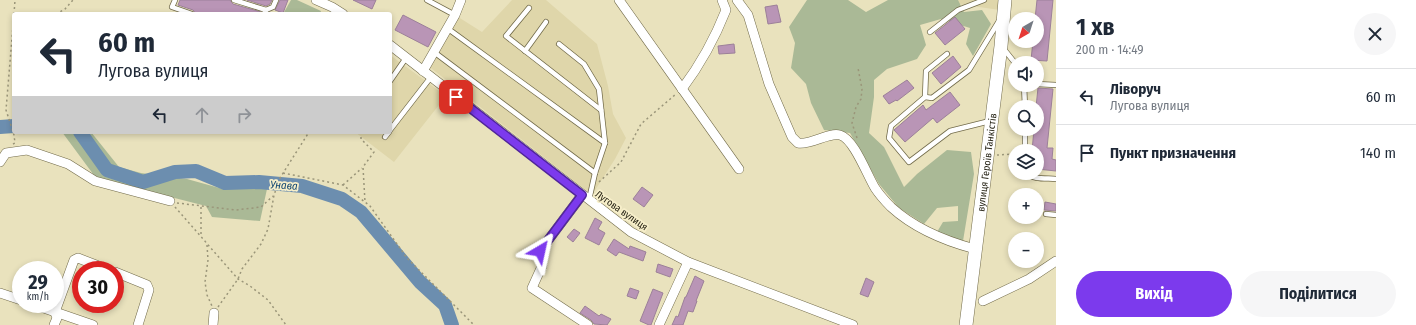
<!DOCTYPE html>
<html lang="uk">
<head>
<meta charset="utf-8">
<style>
  body { margin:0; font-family:"Fira Sans Condensed",sans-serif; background:#f6f6f7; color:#1f2937; height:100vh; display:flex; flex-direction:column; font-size:15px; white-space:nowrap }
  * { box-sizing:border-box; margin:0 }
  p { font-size:13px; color:#747a83 }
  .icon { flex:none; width:22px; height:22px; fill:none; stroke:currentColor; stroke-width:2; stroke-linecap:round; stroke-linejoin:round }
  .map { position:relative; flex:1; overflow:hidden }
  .sheet { display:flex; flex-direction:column; background:#fff; width:360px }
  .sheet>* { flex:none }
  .top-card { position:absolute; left:12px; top:12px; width:380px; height:122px; border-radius:4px; box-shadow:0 2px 6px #0003; background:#fff; color:#1f2937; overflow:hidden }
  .needle { width:26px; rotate:219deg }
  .fabs { position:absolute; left:1008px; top:12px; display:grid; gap:8px }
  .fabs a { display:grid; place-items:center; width:36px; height:36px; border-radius:50%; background:#fff; box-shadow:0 2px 6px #0003; font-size:20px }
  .speed { position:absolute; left:12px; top:261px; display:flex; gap:8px; font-size:20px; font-weight:700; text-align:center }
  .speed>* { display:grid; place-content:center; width:52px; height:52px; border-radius:50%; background:#fff; box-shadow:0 2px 6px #0003; line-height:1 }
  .speed small { font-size:10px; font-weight:400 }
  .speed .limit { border:6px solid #d22; background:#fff; color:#111 }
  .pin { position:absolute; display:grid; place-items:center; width:34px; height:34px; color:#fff; margin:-17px; border-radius:8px; box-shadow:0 2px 6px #0006 }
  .me { position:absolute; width:44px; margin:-22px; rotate:36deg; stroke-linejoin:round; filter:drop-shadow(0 0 3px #0008) }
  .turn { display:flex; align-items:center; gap:14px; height:84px; padding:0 20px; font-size:18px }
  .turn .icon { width:52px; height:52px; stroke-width:2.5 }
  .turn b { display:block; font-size:28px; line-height:34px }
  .lanes { display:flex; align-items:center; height:38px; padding:0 20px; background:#0003; justify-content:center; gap:20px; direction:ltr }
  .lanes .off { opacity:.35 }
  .round { display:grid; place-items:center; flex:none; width:42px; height:42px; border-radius:21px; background:#f6f6f7 }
  .summary { display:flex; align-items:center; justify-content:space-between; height:68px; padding:0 20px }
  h1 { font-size:24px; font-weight:700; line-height:30px }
  .action { display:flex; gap:8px; margin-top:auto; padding:8px 20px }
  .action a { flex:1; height:46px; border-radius:24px; background:#7c3aed; color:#fff; font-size:16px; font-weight:700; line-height:46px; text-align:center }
  .action a+a { background:#f6f6f7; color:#1f2937 }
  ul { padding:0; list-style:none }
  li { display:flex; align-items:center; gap:12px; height:56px; padding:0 20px; border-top:1px solid #e0e1e3 }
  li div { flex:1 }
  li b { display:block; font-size:15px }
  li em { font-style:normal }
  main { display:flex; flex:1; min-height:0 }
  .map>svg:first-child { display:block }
</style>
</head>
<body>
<main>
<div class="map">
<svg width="1056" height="325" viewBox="0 0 1056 325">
  <rect width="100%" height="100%" fill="#e9e2bd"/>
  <g fill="#dfd6aa">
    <polygon points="512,0 546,0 597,44 608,86 613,114 626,138 615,159 592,195 427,65 455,15 482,32"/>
    <polygon points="952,0 1001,0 1000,10 951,3"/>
    <polygon points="390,55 446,96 394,162 355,132 390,132"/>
  </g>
  <g fill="#aab996">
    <polygon points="291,0 297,0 321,11 320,14 283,14"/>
    <polygon points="807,0 848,0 866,12 888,0 958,0 964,12 982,10 991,24 973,56 966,44 970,28 941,19 920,25 926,45 917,59 887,69 874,80 874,97 869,133 884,147 904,187 917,174 947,150 971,152 974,174 963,241 937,232 943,222 958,221 958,206 937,208 924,224 899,208 879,184 850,133 824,130 811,103 806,84 791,68 795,43 789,27"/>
    <polygon points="62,132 91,132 119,167 141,173 187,179 223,189 267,189 260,221 212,217 206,206 96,178"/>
  </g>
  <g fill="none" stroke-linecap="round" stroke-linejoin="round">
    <g stroke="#6c8eaf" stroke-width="14">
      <polyline points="0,127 14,126"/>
      <polyline points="80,132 107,170 143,182 175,172 196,171 225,183 259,182 302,186 342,199 361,212 420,282 445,305 452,325"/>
    </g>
  </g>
  <g fill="#b995b6" stroke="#9c8099">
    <polygon points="180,0 230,0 233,4 261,12 260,14 196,14 193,10 178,5"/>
    <polygon points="247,0 272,0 270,4 266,6"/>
    <polygon points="280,0 288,0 283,13 275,10"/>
    <polygon points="353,0 376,0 372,9"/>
    <polygon points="1037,0 1053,0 1047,61 1031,60 1033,41 1037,41 1037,19 1035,19"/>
    <polygon points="777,5 781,22 768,24 765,7"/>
    <polygon points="403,15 436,32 428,47 395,30"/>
    <polygon points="955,17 965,29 945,45 935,33"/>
    <polygon points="734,44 735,53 719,54 718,46"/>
    <polygon points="953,56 961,67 941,84 932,73"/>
    <polygon points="907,80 914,88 897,101 896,100 889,104 883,96"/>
    <polygon points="1038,88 1053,89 1047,148 1053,148 1052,159 1056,160 1056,171 1037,169 1037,151 1032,151 1034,129 1037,129 1036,107"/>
    <polygon points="950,92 960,105 937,123 933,118 905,142 894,130 923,105 926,110"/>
    <polygon points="642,187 653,195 644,207 633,199"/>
    <polygon points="1045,202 1056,204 1056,211 1044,210"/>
    <polygon points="595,218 602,222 598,229 605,233 599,245 585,238"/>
    <polygon points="574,229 580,233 573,242 567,237"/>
    <polygon points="614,239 629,249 630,246 646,252 643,261 619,252 616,256 607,250"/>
    <polygon points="658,264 673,269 670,277 656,272"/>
    <polygon points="695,276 704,281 696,301 697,301 693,312 688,311 683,325 672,325 676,316 678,317 685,297 686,297"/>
    <polygon points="866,278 874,282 868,297 860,294"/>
    <polygon points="630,288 639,291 636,299 627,296"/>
    <polygon points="653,289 663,293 651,325 649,325 640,321"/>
    <polygon points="585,306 599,316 601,314 611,319 607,325 594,324 591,320 580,313"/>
  </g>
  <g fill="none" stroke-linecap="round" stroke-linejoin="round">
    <g stroke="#726b4a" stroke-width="6">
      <g id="lane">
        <polyline points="175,0 172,7 192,14"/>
        <polyline points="234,0 266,10"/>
        <polyline points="427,0 455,15"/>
        <polyline points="529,8 506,36 601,110"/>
        <polyline points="264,14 266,10 273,7 276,0"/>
        <polyline points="447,28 605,143"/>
        <polyline points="930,32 958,10 984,0"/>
        <polyline points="559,44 584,64 599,89 605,143 595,173 589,200"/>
        <polyline points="1003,48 1015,63"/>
        <polyline points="525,51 546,22"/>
        <polyline points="434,52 595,173"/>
        <polyline points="390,81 406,58"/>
        <polyline points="1037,84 1056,85"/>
        <polyline points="1024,85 1025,107"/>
        <polyline points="925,97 926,71 947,54"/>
        <polyline points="990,121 950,131 909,162 889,138 891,126 925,97 932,98 969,70 999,21"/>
        <polyline points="1025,129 1025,151"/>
        <polyline points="390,130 431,77"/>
        <polyline points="385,137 389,132"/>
        <path d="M 1026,173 C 1033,180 1047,178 1056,179"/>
        <polyline points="1046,214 1056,215"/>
      </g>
    </g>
    <g stroke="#726b4a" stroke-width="10">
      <g id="street">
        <polyline points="316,0 332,7 343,14"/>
        <polyline points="619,0 739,169"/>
        <path d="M 737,0 L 748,15 L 769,84 L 792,137 L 798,143 C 812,145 828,132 840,135 C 854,139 867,175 875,188 C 879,194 885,201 891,207 C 914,228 945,241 975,249"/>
        <polyline points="390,45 631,232 688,262 853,325"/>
        <polyline points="423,71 455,15 461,0"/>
        <path d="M 682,89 C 700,65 715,38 726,10 L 722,0"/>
        <polyline points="0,162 6,153 27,150 68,164 95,181 170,201"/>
        <polyline points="582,195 540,251 542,266 532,288 588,325"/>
        <polyline points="115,272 147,285 149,290 138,325"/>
        <polyline points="0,293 21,300"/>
        <polyline points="983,301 1029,279 1056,261"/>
        <polyline points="32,304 93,325"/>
        <polyline points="54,325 57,318 55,312 74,260 78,258 109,270"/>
        <polyline points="213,325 214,313"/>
        <polyline points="659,325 688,262"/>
      </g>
    </g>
    <g stroke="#726b4a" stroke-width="14">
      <g id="secondary">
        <path id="s1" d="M 966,325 L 1001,46 L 1005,0"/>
      </g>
    </g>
    <g stroke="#9a9579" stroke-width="1.5" stroke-dasharray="2 3" stroke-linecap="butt">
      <polyline points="14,14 15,0"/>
      <polyline points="56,14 65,9 73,0"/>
      <polyline points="361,132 361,139 374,152 363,167 365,202"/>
      <polyline points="857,138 852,123 856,107 861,99 862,89 858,68"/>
      <polyline points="13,144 15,143 14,135 6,110 14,14"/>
      <polyline points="997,155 1015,154"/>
      <polyline points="283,173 343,185 370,206 407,258 474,325"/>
      <polyline points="599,182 621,162 641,124 676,94"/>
      <polyline points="343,185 362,168"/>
      <polyline points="177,203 236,210 261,207 273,196"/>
      <polyline points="175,207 238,279 250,286 268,300 286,325"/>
      <polyline points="201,207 201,237"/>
      <polyline points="207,245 208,260 205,282 207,295 212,306"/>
      <polyline points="218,307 238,279 242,269 261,244 268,229 274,195 280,178 309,132"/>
    </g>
    <use href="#lane" stroke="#fff" stroke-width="4.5"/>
    <use href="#street" stroke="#fff" stroke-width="9"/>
    <use href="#secondary" stroke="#fff" stroke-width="13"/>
  </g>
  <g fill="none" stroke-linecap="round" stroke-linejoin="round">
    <g stroke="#51269a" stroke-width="10">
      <polyline id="route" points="456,97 582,195 540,251"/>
    </g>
    <use href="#route" stroke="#7c3aed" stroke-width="7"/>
  </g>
  <g text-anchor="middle" stroke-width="3.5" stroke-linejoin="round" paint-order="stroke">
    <g font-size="10" fill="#1f1c0e" stroke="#f7efca">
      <text dy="4" stroke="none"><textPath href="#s1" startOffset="164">вулиця Героїв Танкістів</textPath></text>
      <text transform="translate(622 210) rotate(35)" y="4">Лугова вулиця</text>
    </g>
    <g font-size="11" font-style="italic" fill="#104672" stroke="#f7efca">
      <text transform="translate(284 185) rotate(3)" y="4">Унава</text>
    </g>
  </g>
</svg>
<div class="fabs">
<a><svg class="needle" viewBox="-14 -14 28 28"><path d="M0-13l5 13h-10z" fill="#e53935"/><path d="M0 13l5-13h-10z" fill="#747a83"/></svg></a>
<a><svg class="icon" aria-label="sound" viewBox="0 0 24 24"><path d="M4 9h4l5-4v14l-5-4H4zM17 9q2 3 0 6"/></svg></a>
<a><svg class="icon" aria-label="search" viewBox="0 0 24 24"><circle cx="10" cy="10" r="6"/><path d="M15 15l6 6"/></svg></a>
<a><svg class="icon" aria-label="layers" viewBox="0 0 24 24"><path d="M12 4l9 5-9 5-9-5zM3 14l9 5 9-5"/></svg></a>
<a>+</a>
<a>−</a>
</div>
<div class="speed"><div>29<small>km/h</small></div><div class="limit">30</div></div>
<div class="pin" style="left:456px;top:97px;background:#d93025"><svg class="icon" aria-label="arrive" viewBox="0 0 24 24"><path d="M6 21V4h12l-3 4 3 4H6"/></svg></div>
<svg class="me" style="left:540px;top:251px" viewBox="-20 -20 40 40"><path d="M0-17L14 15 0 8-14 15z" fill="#7c3aed" stroke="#fff" stroke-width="4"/></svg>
<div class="top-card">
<div class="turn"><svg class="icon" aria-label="left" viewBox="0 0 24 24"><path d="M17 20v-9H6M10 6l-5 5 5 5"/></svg><div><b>60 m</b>Лугова вулиця</div></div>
<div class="lanes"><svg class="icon" aria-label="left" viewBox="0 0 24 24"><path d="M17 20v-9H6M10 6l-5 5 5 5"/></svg><svg class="icon off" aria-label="ahead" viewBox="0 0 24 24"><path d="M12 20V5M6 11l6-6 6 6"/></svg><svg class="icon off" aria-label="right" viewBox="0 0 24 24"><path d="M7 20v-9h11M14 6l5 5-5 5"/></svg></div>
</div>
</div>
<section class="sheet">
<div class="summary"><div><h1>1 хв</h1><p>200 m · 14:49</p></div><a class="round"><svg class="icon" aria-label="close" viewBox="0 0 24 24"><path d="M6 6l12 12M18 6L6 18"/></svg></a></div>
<ul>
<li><svg class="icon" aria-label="left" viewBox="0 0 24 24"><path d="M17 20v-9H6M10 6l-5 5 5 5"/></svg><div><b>Ліворуч</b><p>Лугова вулиця</p></div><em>60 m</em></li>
<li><svg class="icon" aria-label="arrive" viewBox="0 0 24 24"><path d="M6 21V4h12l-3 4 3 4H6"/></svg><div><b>Пункт призначення</b></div><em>140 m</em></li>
</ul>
<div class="action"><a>Вихід</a><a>Поділитися</a></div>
</section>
</main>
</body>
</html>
